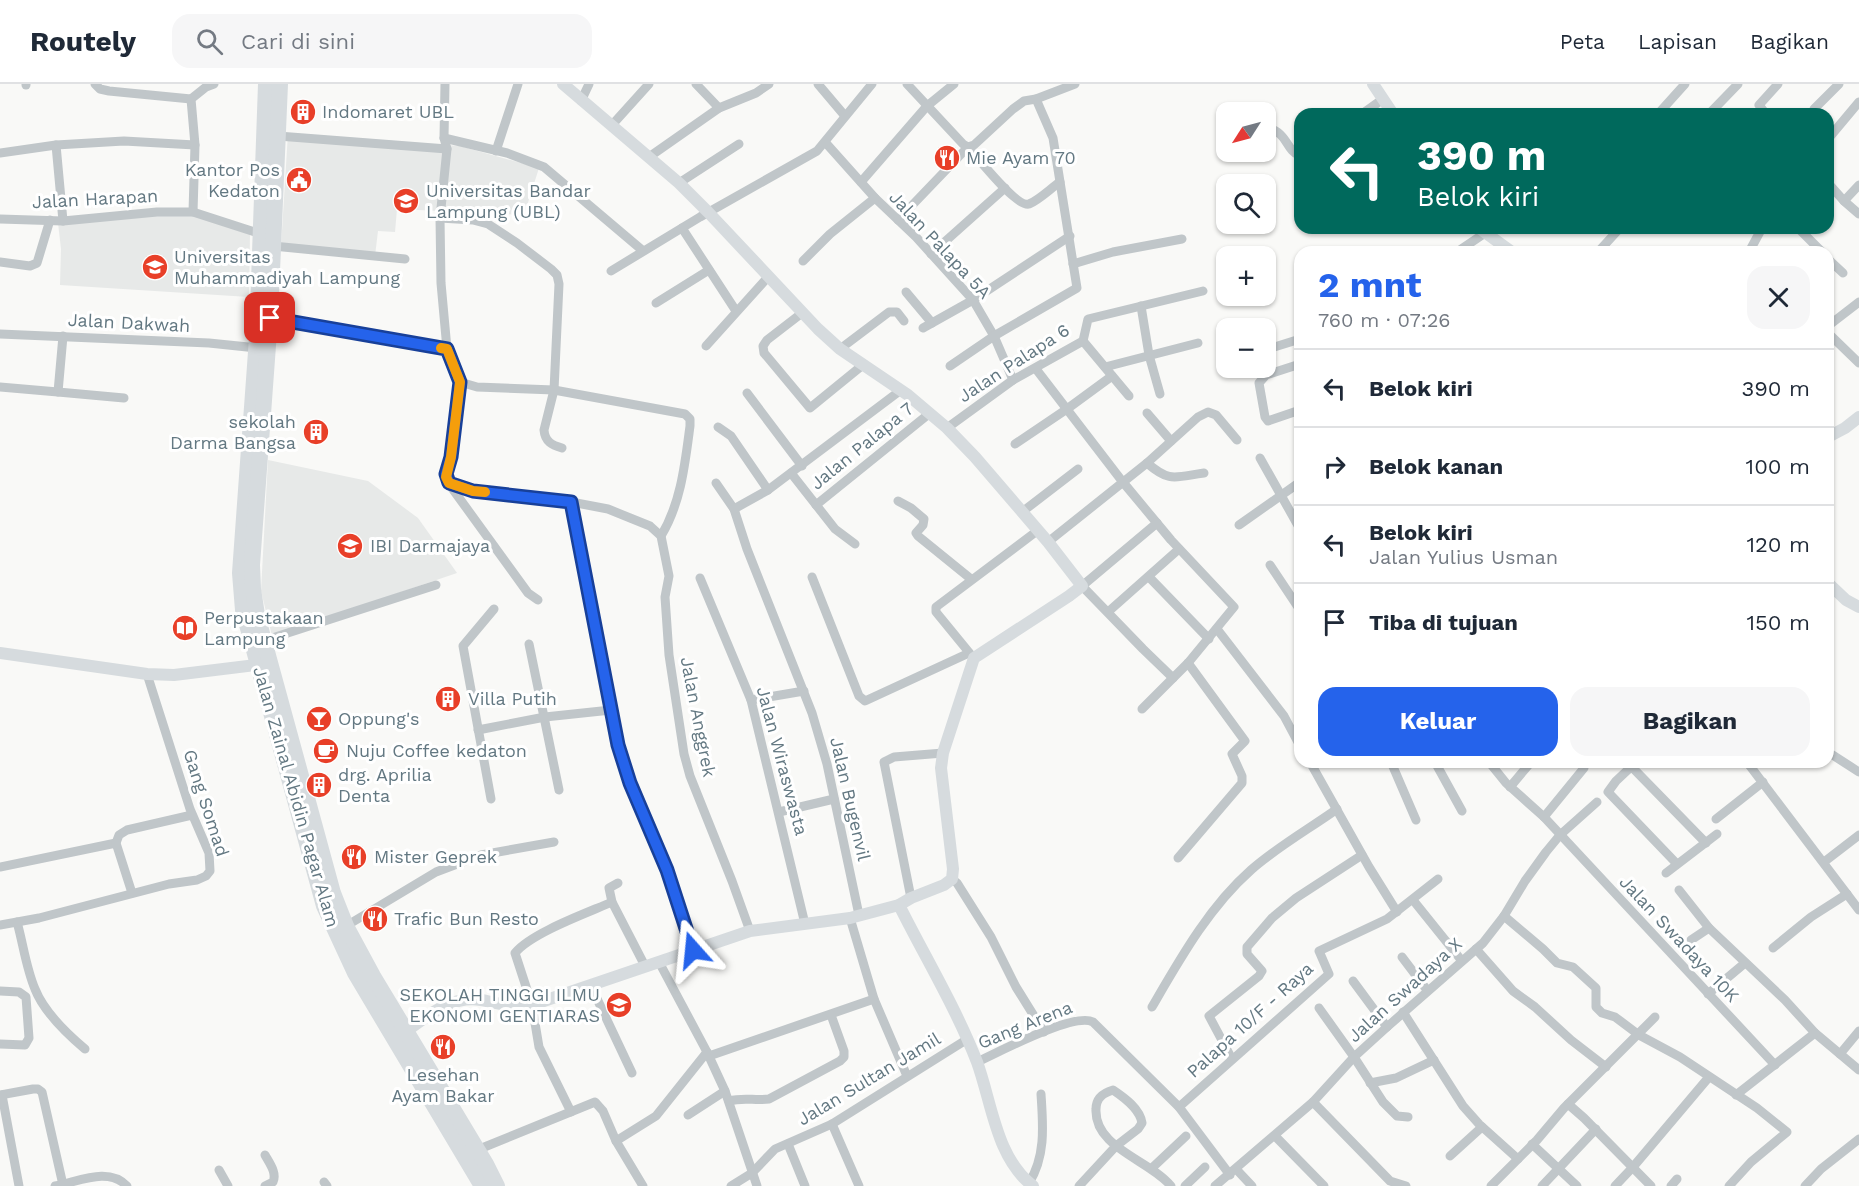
<!DOCTYPE html>
<html lang="id">
<head>
<meta charset="utf-8">
<style>
  body { margin:0; font-family:"Work Sans",sans-serif; background:#f6f6f7; color:#1f2937; height:100vh; display:flex; flex-direction:column; font-size:22px; white-space:nowrap }
  * { box-sizing:border-box; margin:0 }
  p { font-size:20px; color:#747a83 }
  .icon { flex:none; width:33px; height:33px; fill:none; stroke:currentColor; stroke-width:2; stroke-linecap:round; stroke-linejoin:round }
  .map { position:relative; flex:1; overflow:hidden }
  .details { position:absolute; left:1294px; top:162px; width:540px; height:522px; display:flex; flex-direction:column; background:#fff; border-radius:18px; box-shadow:0 2px 4px #0004 }
  .details>* { flex:none }
  .hud { position:absolute; left:1294px; top:24px; width:540px; height:126px; border-radius:18px; box-shadow:0 2px 4px #0004; background:#00695c; color:#fff; overflow:hidden }
  .needle { width:39px; rotate:234deg }
  .controls { position:absolute; left:1216px; top:18px; display:grid; gap:12px }
  .controls a { display:grid; place-items:center; width:60px; height:60px; border-radius:12px; background:#fff; box-shadow:0 2px 4px #0004; font-size:30px }
  .pin { position:absolute; display:grid; place-items:center; width:51px; height:51px; color:#fff; margin:-26px; border-radius:12px; box-shadow:0 3px 9px #0006 }
  .me { position:absolute; width:66px; margin:-33px; rotate:342deg; stroke-linejoin:round; filter:drop-shadow(0 0 4px #0008) }
  .turn { display:flex; align-items:center; gap:21px; height:126px; padding:0 24px; font-size:27px }
  .turn .icon { width:78px; height:78px; stroke-width:2.5 }
  .turn b { display:block; font-size:42px; line-height:51px }
  .round { display:grid; place-items:center; flex:none; width:63px; height:63px; border-radius:18px; background:#f6f6f7 }
  .summary { display:flex; align-items:center; justify-content:space-between; height:102px; padding:0 24px }
  h1 { font-size:36px; font-weight:700; line-height:45px; color:#2563eb }
  .cta { display:flex; gap:12px; margin-top:auto; padding:12px 24px }
  .cta a { flex:1; height:69px; border-radius:18px; background:#2563eb; color:#fff; font-size:24px; font-weight:700; line-height:69px; text-align:center }
  .cta a+a { background:#f6f6f7; color:#1f2937 }
  ul { padding:0; list-style:none }
  li { display:flex; align-items:center; gap:18px; height:78px; padding:0 24px; border-top:2px solid #e0e1e3 }
  li div { flex:1 }
  li b { display:block; font-size:22px }
  li em { font-style:normal }
  header { display:flex; align-items:center; gap:36px; box-sizing:border-box; height:84px; padding:0 30px; background:#fff; border-bottom:2px solid #e0e1e3 }
  header strong { font-size:28px }
  nav { display:flex; gap:33px; margin-inline-start:auto; font-size:21px }
  .search { width:420px; height:54px; background:#f6f6f7; display:flex; align-items:center; gap:15px; box-sizing:border-box; padding:0 21px; border-radius:18px; color:#747a83; font-size:22px }
  .map>svg:first-child { display:block }
</style>
</head>
<body>
<header>
<strong>Routely</strong>
<div class="search"><svg class="icon" aria-label="search" viewBox="0 0 24 24"><circle cx="10" cy="10" r="6"/><path d="M15 15l6 6"/></svg>Cari di sini</div>
<nav><a>Peta</a><a>Lapisan</a><a>Bagikan</a></nav>
</header>
<div class="map">
<svg width="1859" height="1102" viewBox="0 0 1859 1102">
  <rect width="100%" height="100%" fill="#f9f9f7"/>
  <g fill="#e7e9e8">
    <polygon points="288,49 460,62 539,84 524,131 397,125 395,148 378,147 375,172 281,163"/>
    <polygon points="183,131 208,134 250,150 249,213 60,201 61,165 58,139 126,132"/>
    <polygon points="268,376 368,397 418,434 457,489 272,552 261,507"/>
  </g>
  <g fill="none" stroke-linecap="round" stroke-linejoin="round">
    <g stroke="#c0c6c9" stroke-width="9">
      <polyline points="26,0 26,1"/>
      <polyline points="95,0 100,5 109,7 191,15"/>
      <polyline points="445,0 444,54 447,65 440,134 441,199 447,265 460,298 451,373 446,393 449,400 473,407 571,418 608,425 650,442 661,452 669,492 665,513 669,571 684,670 690,692 732,797 750,847"/>
      <polyline points="696,0 719,24"/>
      <polyline points="818,0 845,32"/>
      <polyline points="907,0 963,60 968,63 974,61 1013,25 1024,17 1036,15 1075,0"/>
      <polyline points="581,17 589,0"/>
      <polyline points="1814,25 1839,0"/>
      <polyline points="1362,30 1383,15"/>
      <polyline points="1658,30 1685,0"/>
      <polyline points="1709,30 1738,0"/>
      <polyline points="1766,30 1759,21 1778,0"/>
      <polyline points="612,41 649,0"/>
      <path d="M 1266,43 C 1290,50 1284,65 1300,72"/>
      <polyline points="278,52 447,65"/>
      <polyline points="444,54 507,69 544,83 642,166"/>
      <polyline points="1828,55 1859,18"/>
      <polyline points="825,58 875,114 916,153 973,216 994,252 1013,296"/>
      <polyline points="56,61 63,137"/>
      <polyline points="496,67 518,0"/>
      <polyline points="0,69 56,61 124,57 195,61"/>
      <polyline points="649,73 719,24 756,9 769,0"/>
      <polyline points="861,98 927,22 954,0"/>
      <polyline points="679,99 739,60"/>
      <polyline points="1828,99 1844,117 1859,130"/>
      <polyline points="1844,117 1859,101"/>
      <polyline points="193,128 195,61 191,15 206,3 214,0"/>
      <path d="M 440,134 L 473,136 L 488,140 L 517,159 L 551,185 L 557,191 L 559,200 L 554,306 L 544,346 C 545,358 552,361 562,364"/>
      <polyline points="0,135 63,137 157,128 193,128 261,150"/>
      <path d="M 898,136 L 968,63 C 978,74 1017,124 1029,120 C 1039,116 1051,104 1060,98"/>
      <polyline points="682,144 736,227"/>
      <polyline points="1798,144 1822,168"/>
      <polyline points="273,162 405,175"/>
      <polyline points="1457,168 1485,149"/>
      <polyline points="1598,168 1620,144"/>
      <polyline points="1749,168 1762,144"/>
      <polyline points="931,170 1005,104"/>
      <polyline points="1828,175 1843,189"/>
      <polyline points="803,177 830,150 875,114"/>
      <polyline points="0,178 30,182 37,179 50,136"/>
      <polyline points="1073,180 1113,168 1182,155"/>
      <polyline points="611,187 700,133 817,67 872,0"/>
      <polyline points="906,208 932,239"/>
      <polyline points="656,219 709,186"/>
      <polyline points="1141,222 1149,271 1160,310"/>
      <polyline points="802,229 767,256 763,262 764,269 810,324 864,280"/>
      <polyline points="270,234 447,265"/>
      <polyline points="1828,242 1859,218"/>
      <polyline points="923,244 973,216 1070,152"/>
      <polyline points="1828,249 1859,279"/>
      <polyline points="0,250 209,259 257,264"/>
      <polyline points="1083,257 1129,312"/>
      <polyline points="706,262 768,193"/>
      <polyline points="840,265 889,228 897,228 904,237"/>
      <polyline points="1268,265 1300,255"/>
      <polyline points="1300,280 1266,291 1259,299 1265,333 1268,337 1300,326"/>
      <polyline points="950,282 994,252 1077,204 1053,54 1036,15"/>
      <polyline points="1105,283 1198,259"/>
      <polyline points="1036,285 1122,397 1171,456 1234,523 1188,579 1142,625"/>
      <path d="M 460,298 L 477,303 L 554,306 L 685,330 L 690,335 L 690,342 C 685,380 681,419 661,452"/>
      <polyline points="0,303 58,308 63,252"/>
      <polyline points="58,308 124,314"/>
      <polyline points="747,309 802,382"/>
      <polyline points="1147,329 1171,357"/>
      <polyline points="718,343 731,352 768,406"/>
      <polyline points="947,344 1013,296 1083,257 1088,235 1203,207"/>
      <polyline points="1015,360 1067,325 1112,292"/>
      <polyline points="1260,374 1300,445"/>
      <path d="M 1147,379 C 1170,399 1175,393 1204,389"/>
      <polyline points="791,389 835,445 855,460"/>
      <polyline points="716,399 734,425 747,465 812,629 827,680 859,831"/>
      <polyline points="449,400 528,509 538,516"/>
      <polyline points="898,417 911,424 924,435 923,441 916,449 918,452 971,495"/>
      <polyline points="571,418 618,661 630,699 667,786 694,866"/>
      <polyline points="816,421 930,329"/>
      <polyline points="734,425 768,406 901,306"/>
      <polyline points="1022,428 1078,385"/>
      <polyline points="1157,439 1082,502 1143,565 1173,594"/>
      <polyline points="1239,441 1300,398"/>
      <polyline points="1048,458 1147,379 1198,333 1208,328 1216,331 1237,356"/>
      <polyline points="1270,481 1300,526"/>
      <polyline points="812,493 859,612 865,617 969,569"/>
      <polyline points="1149,493 1209,555"/>
      <polyline points="700,494 751,616 805,840"/>
      <polyline points="1108,528 1179,465"/>
      <polyline points="1217,545 1284,632 1300,662"/>
      <polyline points="263,557 436,501"/>
      <polyline points="529,560 559,706"/>
      <polyline points="1300,560 1300,559"/>
      <polyline points="972,572 936,528 936,523 1037,447"/>
      <polyline points="751,616 804,607"/>
      <polyline points="478,646 545,633 611,626"/>
      <polyline points="1828,668 1859,688"/>
      <polyline points="1310,678 1369,783 1397,828"/>
      <polyline points="1391,678 1416,736"/>
      <polyline points="1435,678 1462,727"/>
      <polyline points="1489,678 1506,699 1544,733 1775,981"/>
      <polyline points="1747,678 1859,826"/>
      <polyline points="1629,680 1706,759"/>
      <polyline points="1632,682 1616,697 1608,708 1677,780"/>
      <polyline points="1510,703 1531,678"/>
      <polyline points="491,715 463,562 494,525"/>
      <polyline points="779,728 834,715"/>
      <polyline points="1544,733 1584,684"/>
      <polyline points="1716,735 1763,698"/>
      <polyline points="1178,774 1242,699 1242,692 1232,670 1245,657 1188,579"/>
      <polyline points="1824,778 1859,751"/>
      <polyline points="0,783 116,759"/>
      <polyline points="1666,789 1717,750"/>
      <polyline points="952,795 957,799 991,853 1016,903 1044,948"/>
      <polyline points="618,799 609,804 612,818 645,882"/>
      <polyline points="1679,806 1709,844 1785,916 1815,949 1859,986"/>
      <polyline points="132,809 116,759 119,751 127,746 192,731"/>
      <polyline points="911,814 884,678 894,673 943,669"/>
      <polyline points="1413,816 1462,877"/>
      <polyline points="1504,832 1543,865 1557,879 1573,883 1596,904 1596,923 1602,929 1615,933 1639,951 1680,973 1757,1024 1787,1048 1751,1078 1729,1102"/>
      <polyline points="850,834 874,915 907,992"/>
      <path d="M 17,838 C 23,859 26,884 35,905 C 44,928 66,949 85,965"/>
      <polyline points="0,841 39,834 169,800 197,796 206,792 210,787 209,769 190,725 147,590"/>
      <polyline points="346,842 436,788 481,771 554,758"/>
      <polyline points="1691,856 1709,844"/>
      <polyline points="1773,864 1811,833 1847,810"/>
      <polyline points="1476,865 1513,907 1535,923 1571,956 1606,983"/>
      <polyline points="1402,873 1427,906"/>
      <polyline points="659,878 707,968 725,1007 757,1102"/>
      <polyline points="1353,897 1387,943"/>
      <polyline points="591,902 632,989"/>
      <polyline points="0,907 19,908 26,913 29,954 25,961 0,960"/>
      <polyline points="1708,910 1745,879"/>
      <path d="M 1152,923 C 1180,875 1209,823 1251,786 C 1277,763 1309,745 1337,725"/>
      <polyline points="1319,924 1354,973 1383,1018 1397,1032 1408,1033"/>
      <polyline points="1403,928 1463,1022 1479,1040 1518,1075"/>
      <polyline points="1840,970 1859,947"/>
      <polyline points="709,972 874,915"/>
      <polyline points="1232,975 1209,932 1259,892 1262,887 1247,870 1247,863 1272,834 1296,814 1362,771"/>
      <path d="M 977,978 C 999,968 1074,928 1093,938 L 1179,1023 L 1230,1091"/>
      <polyline points="1370,999 1396,994 1434,976"/>
      <polyline points="0,1011 33,1005 38,1005 42,1008 63,1101"/>
      <polyline points="2,1011 19,1102"/>
      <polyline points="1736,1011 1815,949"/>
      <path d="M 729,1017 C 744,1013 755,1017 769,1015 L 840,977 L 844,973 L 844,967 L 831,931"/>
      <polyline points="1313,1018 1390,1097 1406,1102"/>
      <polyline points="1568,1020 1584,1034 1651,1102"/>
      <polyline points="1179,1023 1329,890 1319,867 1387,835 1438,795"/>
      <path d="M 571,1028 L 539,963 L 532,921 L 515,869 C 531,849 587,829 612,818"/>
      <polyline points="688,1031 725,1007"/>
      <polyline points="832,1040 859,1102"/>
      <polyline points="1275,1052 1324,1102"/>
      <polyline points="616,1057 656,1032 707,968"/>
      <polyline points="788,1060 805,1102"/>
      <polyline points="1532,1060 1577,1102"/>
      <polyline points="477,1066 595,1018 603,1027 616,1057 643,1102"/>
      <polyline points="1450,1072 1482,1043"/>
      <polyline points="1152,1084 1186,1052"/>
      <polyline points="1236,1085 1252,1102"/>
      <polyline points="219,1086 228,1102"/>
      <polyline points="324,1098 327,1102"/>
      <path d="M 1029,1099 C 1046,1072 1043,1041 1041,1010"/>
      <path d="M 55,1102 C 78,1098 108,1082 127,1102"/>
      <path d="M 265,1102 L 273,1098 C 277,1089 270,1080 265,1071"/>
      <polyline points="731,1102 752,1089 775,1065 832,1040 966,956"/>
      <path d="M 1079,1102 L 1116,1062 L 1138,1045 L 1142,1039 C 1140,1025 1125,1014 1113,1006 C 1103,1009 1096,1014 1096,1025 C 1094,1064 1150,1076 1171,1102"/>
      <polyline points="1185,1102 1205,1083"/>
      <polyline points="1215,1102 1313,1018 1354,973 1387,943 1483,859 1504,832 1525,797 1546,768 1560,751 1597,718"/>
      <polyline points="1491,1102 1537,1056 1564,1024 1655,933"/>
      <polyline points="1542,1102 1596,1045"/>
      <polyline points="1615,1102 1633,1083 1709,993"/>
      <polyline points="1671,1102 1677,1095"/>
      <polyline points="1805,1102 1821,1085 1859,1055"/>
    </g>
    <g stroke="#d6dbde" stroke-width="12">
      <polyline points="1373,0 1393,30"/>
      <polyline points="1479,144 1512,168"/>
      <polyline points="1828,353 1845,344 1859,333"/>
      <polyline points="1828,499 1846,516 1859,523"/>
      <polyline points="0,569 147,590 174,591 256,581"/>
      <path d="M 899,821 C 925,873 956,924 977,978 C 992,1019 996,1074 1033,1102"/>
      <path d="M 405,948 C 428,932 451,911 481,916 C 498,919 514,924 532,921 L 750,847 L 850,834 L 899,821 L 911,814 L 944,801 L 952,795 L 953,785 L 941,684 L 943,669 L 974,574 L 1069,512 L 1082,502 L 1048,458 L 975,373 L 947,344 L 908,311 L 840,265 L 818,245 L 708,128 L 679,99 L 563,0"/>
    </g>
    <g stroke="#d6dbde" stroke-width="16">
      <polyline points="266,0 257,254 240,489 243,526 324,822 355,889 482,1102"/>
      <polyline points="280,0 270,234 252,481 253,505 257,531 333,809 346,842 373,892 486,1080 497,1102"/>
    </g>
  </g>
  <g fill="none" stroke-linecap="round" stroke-linejoin="round">
    <g stroke="#184099" stroke-width="15">
      <polyline id="route" points="270,234 447,265 460,298 451,373 446,390 449,399 473,407 571,418 618,661 630,699 667,786 693,866"/>
    </g>
    <use href="#route" stroke="#2563eb" stroke-width="10"/>
    <polyline stroke="#f59e0b" stroke-width="10" points="441,264 447,265 460,298 451,373 446,393 449,399 473,407 485,408"/>
  </g>
  <defs>
    <g id="building-disc" transform="scale(1.35)"><circle r="9.5" fill="#e83f28" stroke="#fff"/><path d="M-4-6H4V6H1V3H-1V6H-4ZM-2.5-4.3h1.7v1.8h-1.7ZM.8-4.3h1.7v1.8H.8ZM-2.5-1h1.7V.8h-1.7ZM.8-1h1.7V.8H.8Z" fill="#fff"/></g>
    <g id="restaurant-disc" transform="scale(1.35)"><circle r="9.5" fill="#e83f28" stroke="#fff"/><path d="M-5-6h1v4h1v-4h1v4h1v-4h1v5L-1.5 .5V6h-2V.5L-5-1ZM5-6V6H3V1.5H1.5Q1.5-4 5-6Z" fill="#fff"/></g>
    <g id="civic-disc" transform="scale(1.35)"><circle r="9.5" fill="#e83f28" stroke="#fff"/><path d="M-.6-6.5H3V-4.5H.6V-3L4-1V1h2V6H-6V1h2V-1L-.6-3ZM-1.2 2.5V6h2.4V2.5Z" fill="#fff"/></g>
    <g id="university-disc" transform="scale(1.35)"><circle r="9.5" fill="#e83f28" stroke="#fff"/><path d="M0-5L7-2L0 1L-7-2ZM-4 1L0 2.5L4 1V4Q0 6-4 4Z" fill="#fff"/></g>
    <g id="library-disc" transform="scale(1.35)"><circle r="9.5" fill="#e83f28" stroke="#fff"/><path d="M-6-4Q-3-5.5-.7-3.5V5Q-3 3-6 4ZM6-4Q3-5.5 .7-3.5V5Q3 3 6 4Z" fill="#fff"/></g>
    <g id="bar-disc" transform="scale(1.35)"><circle r="9.5" fill="#e83f28" stroke="#fff"/><path d="M-6-5H6L.8 .8V4.5H3.5V6h-7V4.5H-.8V.8Z" fill="#fff"/></g>
    <g id="cafe-disc" transform="scale(1.35)"><circle r="9.5" fill="#e83f28" stroke="#fff"/><path d="M-5.5-4.5H6V0H3Q3 3.5 0 3.5H-2.5Q-5.5 3.5-5.5 0ZM3-3.2v2h1.7v-2ZM-6 4.5H4V6H-6Z" fill="#fff"/></g>
  </defs>
  <g fill-rule="evenodd">
    <use href="#building-disc" x="303" y="28"/>
    <use href="#restaurant-disc" x="947" y="74"/>
    <use href="#civic-disc" x="299" y="96"/>
    <use href="#university-disc" x="406" y="117"/>
    <use href="#university-disc" x="155" y="183"/>
    <use href="#building-disc" x="316" y="348"/>
    <use href="#university-disc" x="350" y="462"/>
    <use href="#library-disc" x="185" y="544"/>
    <use href="#building-disc" x="448" y="615"/>
    <use href="#bar-disc" x="319" y="635"/>
    <use href="#cafe-disc" x="326" y="667"/>
    <use href="#building-disc" x="319" y="701"/>
    <use href="#restaurant-disc" x="354" y="773"/>
    <use href="#restaurant-disc" x="375" y="835"/>
    <use href="#university-disc" x="619" y="921"/>
    <use href="#restaurant-disc" x="443" y="963"/>
  </g>
  <g text-anchor="middle" stroke-width="6" stroke-linejoin="round" paint-order="stroke">
    <g font-size="18" fill="#637882" stroke="#fff" text-anchor="start">
      <text x="322" y="34">Indomaret UBL</text>
      <text x="966" y="80">Mie Ayam 70</text>
      <text x="280" y="92" text-anchor="end">Kantor Pos<tspan x="280" dy="21">Kedaton</tspan></text>
      <text x="426" y="113">Universitas Bandar<tspan x="426" dy="21">Lampung (UBL)</tspan></text>
      <text x="174" y="179">Universitas<tspan x="174" dy="21">Muhammadiyah Lampung</tspan></text>
      <text x="296" y="344" text-anchor="end">sekolah<tspan x="296" dy="21">Darma Bangsa</tspan></text>
      <text x="370" y="468">IBI Darmajaya</text>
      <text x="204" y="540">Perpustakaan<tspan x="204" dy="21">Lampung</tspan></text>
      <text x="468" y="621">Villa Putih</text>
      <text x="338" y="641">Oppung's</text>
      <text x="346" y="673">Nuju Coffee kedaton</text>
      <text x="338" y="697">drg. Aprilia<tspan x="338" dy="21">Denta</tspan></text>
      <text x="374" y="779">Mister Geprek</text>
      <text x="394" y="841">Trafic Bun Resto</text>
      <text x="600" y="917" text-anchor="end">SEKOLAH TINGGI ILMU<tspan x="600" dy="21">EKONOMI GENTIARAS</tspan></text>
      <text x="443" y="997" text-anchor="middle">Lesehan<tspan x="443" dy="21">Ayam Bakar</tspan></text>
    </g>
    <g font-size="18" fill="#637882" stroke="#fff">
      <text transform="translate(95 115) rotate(-3)" y="6">Jalan Harapan</text>
      <text transform="translate(940 161) rotate(47)" y="6">Jalan Palapa 5A</text>
      <text transform="translate(129 239) rotate(3)" y="6">Jalan Dakwah</text>
      <text transform="translate(1014 279) rotate(-33)" y="6">Jalan Palapa 6</text>
      <text transform="translate(862 362) rotate(-39)" y="6">Jalan Palapa 7</text>
      <text transform="translate(698 633) rotate(79)" y="6">Jalan Anggrek</text>
      <text transform="translate(782 677) rotate(75)" y="6">Jalan Wiraswasta</text>
      <text transform="translate(296 713) rotate(74)" y="6">Jalan Zainal Abidin Pagar Alam</text>
      <text transform="translate(850 715) rotate(77)" y="6">Jalan Bugenvil</text>
      <text transform="translate(206 719) rotate(72)" y="6">Gang Somad</text>
      <text transform="translate(1679 855) rotate(47)" y="6">Jalan Swadaya 10K</text>
      <text transform="translate(1405 906) rotate(-42)" y="6">Jalan Swadaya X</text>
      <text transform="translate(1250 936) rotate(-42)" y="6">Palapa 10/F - Raya</text>
      <text transform="translate(1025 941) rotate(-22)" y="6">Gang Arena</text>
      <text transform="translate(869 995) rotate(-31)" y="6">Jalan Sultan Jamil</text>
    </g>
  </g>
</svg>
<div class="controls">
<a><svg class="needle" viewBox="-14 -14 28 28"><path d="M0-13l5 13h-10z" fill="#e53935"/><path d="M0 13l5-13h-10z" fill="#747a83"/></svg></a>
<a><svg class="icon" aria-label="search" viewBox="0 0 24 24"><circle cx="10" cy="10" r="6"/><path d="M15 15l6 6"/></svg></a>
<a>+</a>
<a>−</a>
</div>
<div class="pin" style="left:270px;top:234px;background:#d93025"><svg class="icon" aria-label="arrive" viewBox="0 0 24 24"><path d="M6 21V4h12l-3 4 3 4H6"/></svg></div>
<svg class="me" style="left:693px;top:866px" viewBox="-20 -20 40 40"><path d="M0-17L14 15 0 8-14 15z" fill="#2563eb" stroke="#fff" stroke-width="4"/></svg>
<div class="hud">
<div class="turn"><svg class="icon" aria-label="left" viewBox="0 0 24 24"><path d="M17 20v-9H6M10 6l-5 5 5 5"/></svg><div><b>390 m</b>Belok kiri</div></div>
</div>
<section class="details">
<div class="summary"><div><h1>2 mnt</h1><p>760 m · 07:26</p></div><a class="round"><svg class="icon" aria-label="close" viewBox="0 0 24 24"><path d="M6 6l12 12M18 6L6 18"/></svg></a></div>
<ul>
<li><svg class="icon" aria-label="left" viewBox="0 0 24 24"><path d="M17 20v-9H6M10 6l-5 5 5 5"/></svg><div><b>Belok kiri</b></div><em>390 m</em></li>
<li><svg class="icon" aria-label="right" viewBox="0 0 24 24"><path d="M7 20v-9h11M14 6l5 5-5 5"/></svg><div><b>Belok kanan</b></div><em>100 m</em></li>
<li><svg class="icon" aria-label="left" viewBox="0 0 24 24"><path d="M17 20v-9H6M10 6l-5 5 5 5"/></svg><div><b>Belok kiri</b><p>Jalan Yulius Usman</p></div><em>120 m</em></li>
<li><svg class="icon" aria-label="arrive" viewBox="0 0 24 24"><path d="M6 21V4h12l-3 4 3 4H6"/></svg><div><b>Tiba di tujuan</b></div><em>150 m</em></li>
</ul>
<div class="cta"><a>Keluar</a><a>Bagikan</a></div>
</section>
</div>
</body>
</html>
